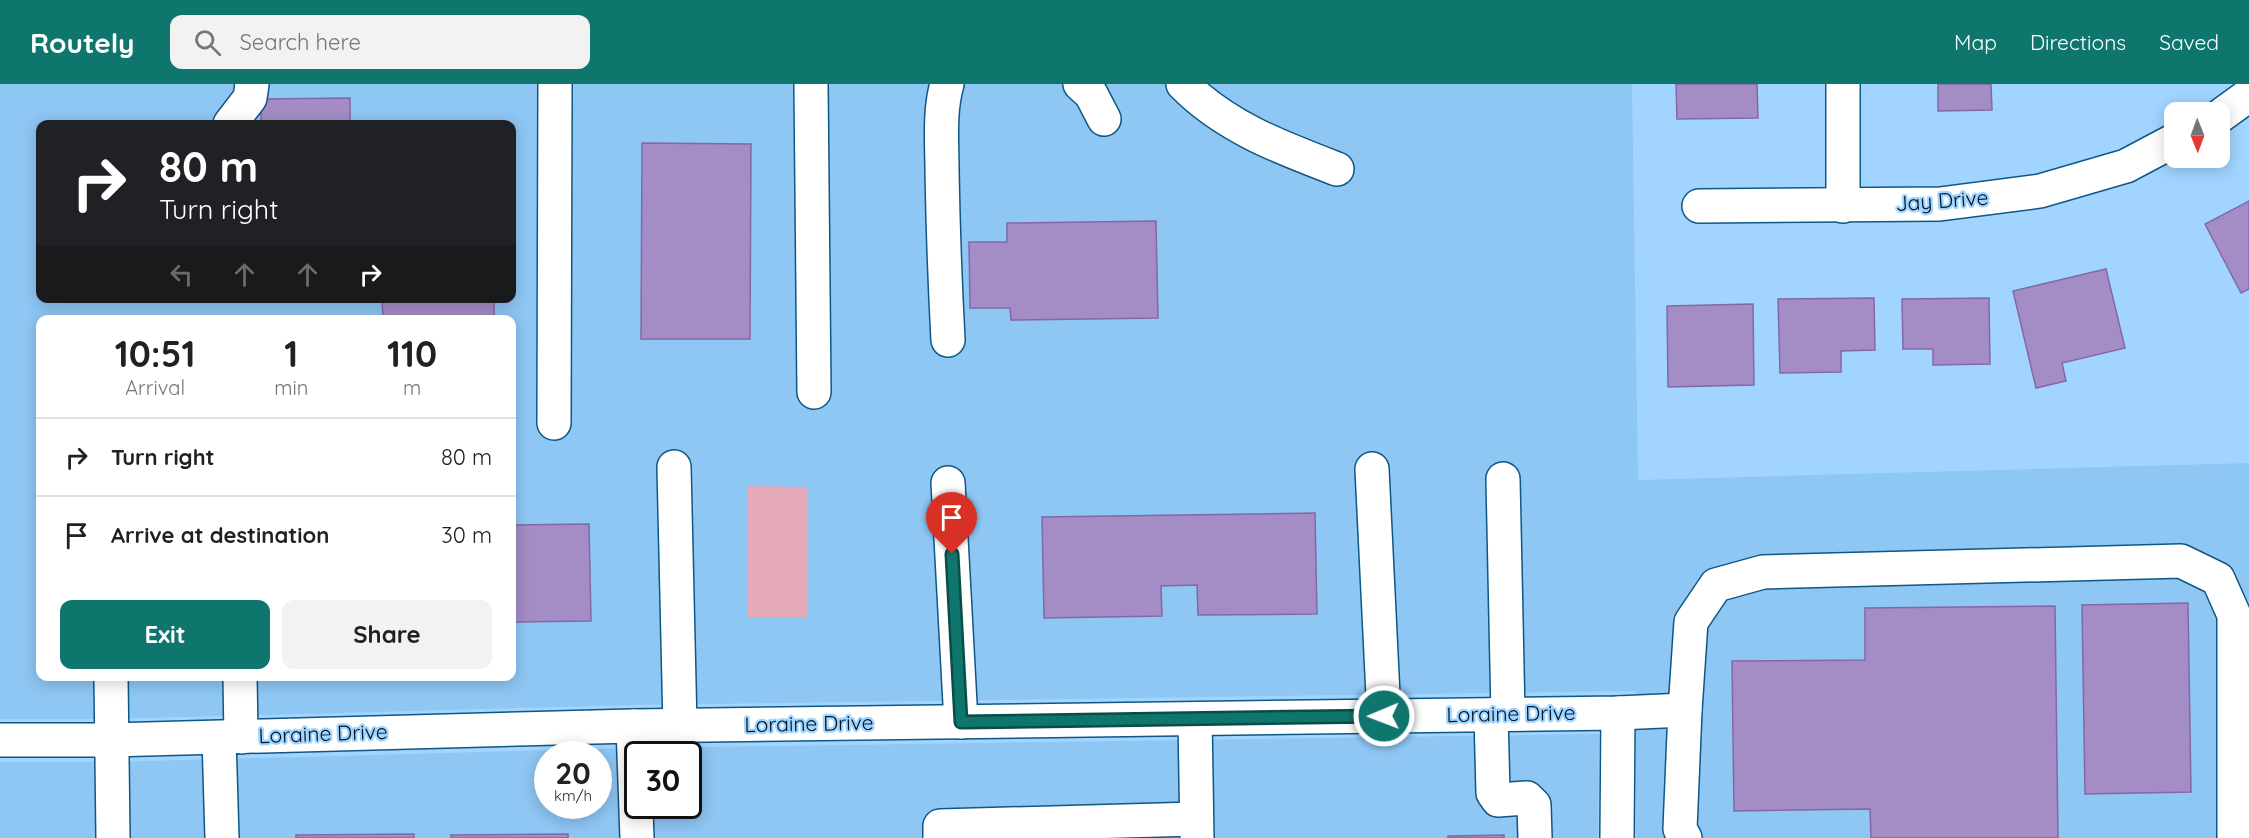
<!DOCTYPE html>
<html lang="en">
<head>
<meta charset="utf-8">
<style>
  body { margin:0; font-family:Quicksand,sans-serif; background:#f2f2f2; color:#202124; height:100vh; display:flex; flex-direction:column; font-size:22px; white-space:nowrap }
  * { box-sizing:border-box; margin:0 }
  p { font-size:20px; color:#757577 }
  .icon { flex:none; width:33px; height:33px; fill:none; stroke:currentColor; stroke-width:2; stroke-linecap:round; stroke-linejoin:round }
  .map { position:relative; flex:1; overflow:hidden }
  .panel { position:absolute; left:36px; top:231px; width:480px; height:366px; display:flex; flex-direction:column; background:#fff; border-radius:12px; box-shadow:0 3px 15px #0003 }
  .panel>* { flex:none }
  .hud { position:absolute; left:36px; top:36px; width:480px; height:183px; border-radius:12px; box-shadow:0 3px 15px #0003; background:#202124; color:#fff; overflow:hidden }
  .needle { width:39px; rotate:179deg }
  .buttons { position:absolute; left:2164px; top:18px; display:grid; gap:12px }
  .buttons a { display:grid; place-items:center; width:66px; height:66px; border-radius:12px; background:#fff; box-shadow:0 3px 15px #0003; font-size:30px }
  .speed { position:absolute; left:534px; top:657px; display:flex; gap:12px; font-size:30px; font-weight:700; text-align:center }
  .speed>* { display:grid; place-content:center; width:78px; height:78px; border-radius:50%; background:#fff; box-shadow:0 3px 15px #0003; line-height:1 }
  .speed small { font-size:15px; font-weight:400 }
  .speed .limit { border:3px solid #111; border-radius:9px; background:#fff; color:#111 }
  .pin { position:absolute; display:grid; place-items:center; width:51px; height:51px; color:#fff; margin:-62px -26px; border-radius:50% 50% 50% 0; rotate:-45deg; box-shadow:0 0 6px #0007 }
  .pin .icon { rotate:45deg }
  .me { position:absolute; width:66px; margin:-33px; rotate:269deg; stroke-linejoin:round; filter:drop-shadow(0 0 4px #0008) }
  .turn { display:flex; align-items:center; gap:21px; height:126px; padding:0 24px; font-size:27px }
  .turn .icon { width:78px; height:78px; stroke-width:2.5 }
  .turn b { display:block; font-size:42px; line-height:51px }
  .lanes { display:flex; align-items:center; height:57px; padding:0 24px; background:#0003; justify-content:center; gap:30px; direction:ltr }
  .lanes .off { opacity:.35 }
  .eta { display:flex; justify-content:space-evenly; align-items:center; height:102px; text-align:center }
  .eta b { font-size:36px; font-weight:700; line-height:42px }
  .button { display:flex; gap:12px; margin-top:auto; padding:12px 24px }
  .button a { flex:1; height:69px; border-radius:12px; background:#0f766e; color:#fff; font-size:24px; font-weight:700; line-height:69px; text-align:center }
  .button a+a { background:#f2f2f2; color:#202124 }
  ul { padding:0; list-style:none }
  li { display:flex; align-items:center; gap:18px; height:78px; padding:0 24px; border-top:2px solid #e0e0e0 }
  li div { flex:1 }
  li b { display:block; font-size:22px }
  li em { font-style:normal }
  header { display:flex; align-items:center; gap:36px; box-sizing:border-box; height:84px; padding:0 30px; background:#0f766e; color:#fff }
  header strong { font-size:28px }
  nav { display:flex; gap:33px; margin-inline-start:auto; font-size:21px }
  .search { width:420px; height:54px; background:#f2f2f2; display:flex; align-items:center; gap:15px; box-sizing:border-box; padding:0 21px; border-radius:12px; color:#757577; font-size:22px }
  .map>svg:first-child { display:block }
</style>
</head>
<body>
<header>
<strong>Routely</strong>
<div class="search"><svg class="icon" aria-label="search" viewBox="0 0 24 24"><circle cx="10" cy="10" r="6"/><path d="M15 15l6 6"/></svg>Search here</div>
<nav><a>Map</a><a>Directions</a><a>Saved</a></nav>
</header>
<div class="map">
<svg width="2249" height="754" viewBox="0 0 2249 754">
  <rect width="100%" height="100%" fill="#a1d5ff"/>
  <g fill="#8ec6f4" fill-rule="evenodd">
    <path d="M 0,0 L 1632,0 L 1638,396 L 2249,379 L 2249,754 L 1636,754 L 1636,607 L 633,621 L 110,635 L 0,635 ZM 40,40 L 512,40 L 512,214 L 40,214 ZM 40,236 L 512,236 L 512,592 L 40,592 Z"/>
    <path d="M 1599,650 L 1598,754 L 0,754 L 0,678 L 111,678 L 633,664 ZM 548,670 L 598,670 L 598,722 L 548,722 ZM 638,670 L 688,670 L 688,722 L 638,722 Z"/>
  </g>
  <polygon fill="#e4aab7" points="747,402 808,403 808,533 748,534"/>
  <g fill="#a48cc5" stroke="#8368a7" stroke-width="1.5">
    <polygon points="1676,0 1757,0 1758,34 1677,35"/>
    <polygon points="1938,0 1991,0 1992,26 1938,27"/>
    <polygon points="350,14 350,40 261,40 261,15"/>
    <polygon points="642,59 751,60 750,255 641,255"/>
    <polygon points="2249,117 2249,205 2241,209 2205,140"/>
    <polygon points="1156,137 1158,234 1011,236 1010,224 970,224 969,158 1007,158 1007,139"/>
    <polygon points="2106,185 2125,264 2062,279 2066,297 2036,304 2013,207"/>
    <polygon points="382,214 494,214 494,236 383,236"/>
    <polygon points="1874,214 1875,266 1841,267 1841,288 1780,289 1778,215"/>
    <polygon points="1989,214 1990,280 1933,281 1933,265 1903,265 1902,215"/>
    <polygon points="1753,220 1754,301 1668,303 1667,222"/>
    <polygon points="1315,429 1317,530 1198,531 1197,501 1161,502 1162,532 1044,534 1042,433"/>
    <polygon points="589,440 591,537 512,538 512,441"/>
    <polygon points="2188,519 2191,708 2085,710 2082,521"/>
    <polygon points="2055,522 2058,754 1871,754 1870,725 1734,727 1732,577 1865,576 1865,524"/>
    <polygon points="414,750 414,754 296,754 296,751"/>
    <polygon points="568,750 568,754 451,754 451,751"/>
    <polygon points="1504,751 1504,754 1448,754 1448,752"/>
  </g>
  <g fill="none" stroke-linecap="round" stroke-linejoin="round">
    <g stroke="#0f5784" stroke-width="36">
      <g id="minor">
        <polyline points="811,0 814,308"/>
        <path d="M 947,0 C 939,27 942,59 942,87 C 943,143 945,200 948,256"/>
        <polyline points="1080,0 1091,10 1104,35"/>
        <path d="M 1183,0 C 1225,43 1282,64 1337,85"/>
        <polyline points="2220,32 2249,11"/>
        <polyline points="230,40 250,14 252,0"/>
        <polyline points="1699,122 1940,120 2040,107 2126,82 2175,56"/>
        <polyline points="1843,122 1843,0"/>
        <polyline points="554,339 555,0"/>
        <polyline points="674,383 680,642"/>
        <polyline points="1372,385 1384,632"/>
        <polyline points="1503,395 1508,630"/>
        <polyline points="948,399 961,638"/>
        <polyline points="111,592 113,754"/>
        <polyline points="240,592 241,653"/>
        <polyline points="1685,626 1680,745 1685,754"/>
        <polyline points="1491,631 1493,709 1498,716 1527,714 1534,721 1535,754"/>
        <polyline points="1195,635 1197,754"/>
        <polyline points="633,642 637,754"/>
        <polyline points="219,654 222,754"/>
        <polyline points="0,656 111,656 633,642 1618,629 1685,626 1691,538 1716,501 1763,488 2181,477 2218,495 2234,531 2234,754"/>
        <polyline points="940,754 940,742 1196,735"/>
        <polyline points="1617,754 1618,629"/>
      </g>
    </g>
    <use href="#minor" stroke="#fff" stroke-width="33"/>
  </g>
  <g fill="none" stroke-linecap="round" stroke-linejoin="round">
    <g stroke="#0a4d48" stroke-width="15">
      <polyline id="route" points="952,470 961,638 1384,632"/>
    </g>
    <use href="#route" stroke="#0f766e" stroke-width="10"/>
  </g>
  <g text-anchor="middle" stroke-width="4.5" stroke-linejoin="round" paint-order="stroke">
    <g font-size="21" fill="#001427" stroke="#a1d5ff">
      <text transform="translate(1942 117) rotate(-4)" y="7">Jay Drive</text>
      <text transform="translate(1511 630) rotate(-1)" y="7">Loraine Drive</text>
      <text transform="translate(809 640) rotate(-1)" y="7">Loraine Drive</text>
      <text transform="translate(323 650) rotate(-2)" y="7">Loraine Drive</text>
    </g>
  </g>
</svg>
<div class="buttons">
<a><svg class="needle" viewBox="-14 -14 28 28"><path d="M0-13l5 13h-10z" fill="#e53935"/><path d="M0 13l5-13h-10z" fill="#757577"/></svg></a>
</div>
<div class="speed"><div>20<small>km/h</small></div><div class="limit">30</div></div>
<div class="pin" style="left:952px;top:470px;background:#d93025"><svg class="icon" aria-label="arrive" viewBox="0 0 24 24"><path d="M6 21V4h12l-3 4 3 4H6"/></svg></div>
<svg class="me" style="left:1384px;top:632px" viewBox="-20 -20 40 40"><circle r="17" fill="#0f766e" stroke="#fff" stroke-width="3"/><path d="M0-11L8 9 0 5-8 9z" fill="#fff"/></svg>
<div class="hud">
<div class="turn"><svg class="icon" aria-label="right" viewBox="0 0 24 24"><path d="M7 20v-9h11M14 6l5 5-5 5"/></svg><div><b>80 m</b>Turn right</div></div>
<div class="lanes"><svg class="icon off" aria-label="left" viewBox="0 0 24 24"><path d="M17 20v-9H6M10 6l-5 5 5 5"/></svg><svg class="icon off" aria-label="ahead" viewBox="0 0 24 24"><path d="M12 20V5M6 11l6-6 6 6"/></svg><svg class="icon off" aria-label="ahead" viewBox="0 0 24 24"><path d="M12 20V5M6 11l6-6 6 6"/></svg><svg class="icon" aria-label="right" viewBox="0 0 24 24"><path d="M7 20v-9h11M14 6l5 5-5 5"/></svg></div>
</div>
<section class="panel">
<div class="eta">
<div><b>10:51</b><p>Arrival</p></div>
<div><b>1</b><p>min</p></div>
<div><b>110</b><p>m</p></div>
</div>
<ul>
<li><svg class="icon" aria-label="right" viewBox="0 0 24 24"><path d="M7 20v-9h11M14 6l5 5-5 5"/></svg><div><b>Turn right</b></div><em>80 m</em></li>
<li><svg class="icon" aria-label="arrive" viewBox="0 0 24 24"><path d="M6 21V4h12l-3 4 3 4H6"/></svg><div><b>Arrive at destination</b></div><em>30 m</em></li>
</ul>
<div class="button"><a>Exit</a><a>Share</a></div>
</section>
</div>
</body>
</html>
